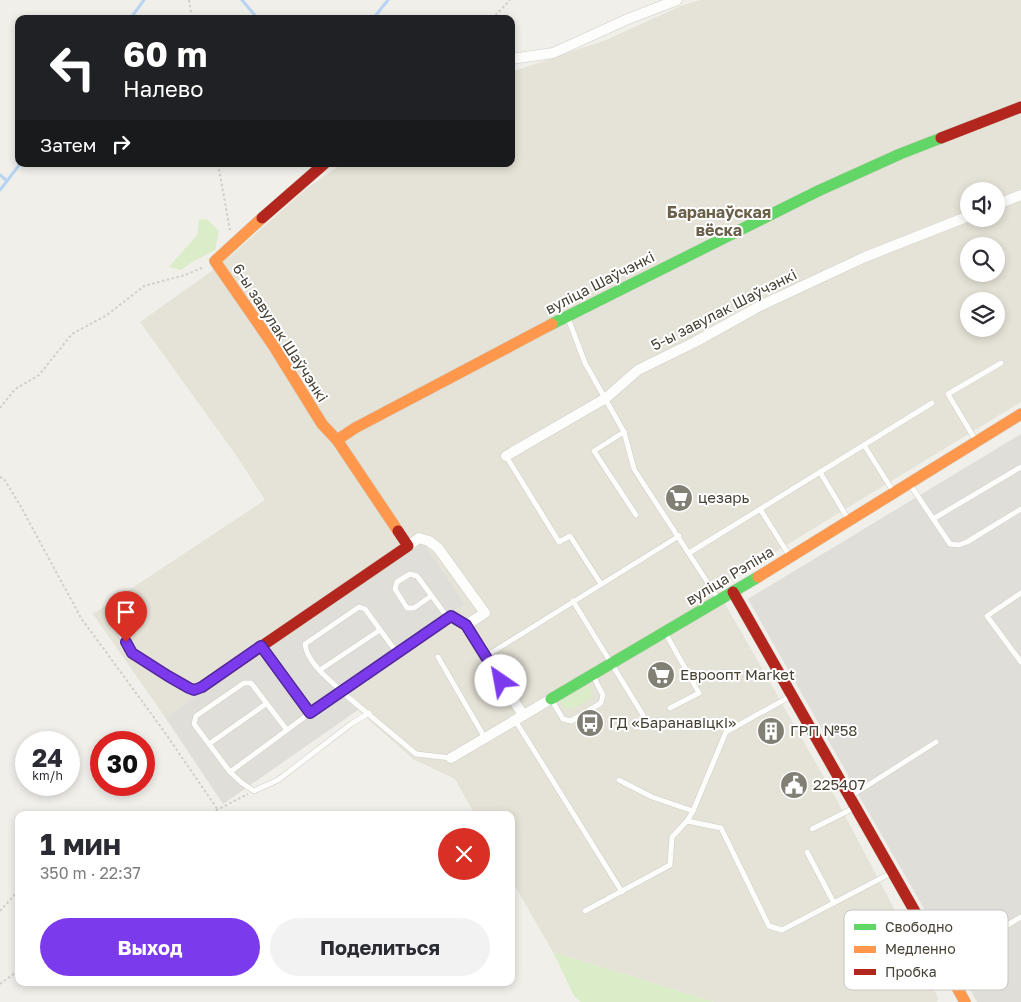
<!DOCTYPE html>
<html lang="ru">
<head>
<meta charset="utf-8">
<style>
  body { margin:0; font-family:"Golos Text",sans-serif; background:#f2f2f3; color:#2b2b33; height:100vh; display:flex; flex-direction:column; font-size:19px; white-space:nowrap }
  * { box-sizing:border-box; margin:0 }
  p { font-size:16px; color:#7c7c81 }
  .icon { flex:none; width:28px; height:28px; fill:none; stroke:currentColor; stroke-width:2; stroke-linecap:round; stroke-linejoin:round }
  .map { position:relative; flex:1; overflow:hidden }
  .panel { position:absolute; left:15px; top:811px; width:500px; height:175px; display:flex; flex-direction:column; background:#fff; border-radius:10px; box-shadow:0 2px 8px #0003 }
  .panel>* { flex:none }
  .hud { position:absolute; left:15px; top:15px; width:500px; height:152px; border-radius:10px; box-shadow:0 2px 8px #0003; background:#202124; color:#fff; overflow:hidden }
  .fabs { position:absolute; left:960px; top:182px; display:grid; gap:10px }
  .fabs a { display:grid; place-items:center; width:45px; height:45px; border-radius:50%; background:#fff; box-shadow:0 2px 8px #0003; font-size:25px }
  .speed { position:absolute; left:15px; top:731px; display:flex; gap:10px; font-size:25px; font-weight:700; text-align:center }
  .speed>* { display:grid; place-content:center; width:65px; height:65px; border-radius:50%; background:#fff; box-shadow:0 2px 8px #0003; line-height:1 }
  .speed small { font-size:12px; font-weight:400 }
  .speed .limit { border:8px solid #d22; background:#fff; color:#111 }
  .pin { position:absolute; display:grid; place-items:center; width:42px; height:42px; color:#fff; margin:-51px -21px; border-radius:50% 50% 50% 0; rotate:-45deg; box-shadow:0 0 5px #0007 }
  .pin .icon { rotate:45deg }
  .me { position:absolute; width:55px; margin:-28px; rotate:327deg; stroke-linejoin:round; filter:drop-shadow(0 0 4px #0008) }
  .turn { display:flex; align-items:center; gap:18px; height:105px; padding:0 25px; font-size:22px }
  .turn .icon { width:65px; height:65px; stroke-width:2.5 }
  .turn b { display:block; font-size:35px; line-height:42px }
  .then { display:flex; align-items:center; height:48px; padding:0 25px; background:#0003; gap:10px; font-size:19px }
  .round { display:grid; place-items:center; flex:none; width:52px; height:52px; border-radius:26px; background:#f2f2f3 }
  .summary { display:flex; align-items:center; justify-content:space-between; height:85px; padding:0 25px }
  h1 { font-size:30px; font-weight:700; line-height:38px }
  .action { display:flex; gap:10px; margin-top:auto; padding:10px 25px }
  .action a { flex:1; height:58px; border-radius:30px; background:#7c3aed; color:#fff; font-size:20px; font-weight:700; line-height:58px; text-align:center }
  .action a+a { background:#f2f2f3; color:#2b2b33 }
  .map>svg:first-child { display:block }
</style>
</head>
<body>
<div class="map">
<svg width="1021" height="1002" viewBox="0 0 1021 1002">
  <rect width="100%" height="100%" fill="#f0efea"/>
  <path fill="#e5e2d7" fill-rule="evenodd" d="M 701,0 L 1021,0 L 1021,402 L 716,588 L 833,793 L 890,901 L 938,998 L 937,1002 L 714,1002 L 553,952 L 511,879 L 511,815 L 475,815 L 455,779 L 413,759 L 358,710 L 346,686 L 465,604 L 423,542 L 165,717 L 93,614 L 265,500 L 238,458 L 140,322 L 209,273 L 233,254 L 307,188 L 342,164 L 511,164 L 511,72 L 606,40 L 683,5 ZM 969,191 L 996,191 L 996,219 L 969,219 ZM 969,246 L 996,246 L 996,274 L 969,274 ZM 969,301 L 996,301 L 996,329 L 969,329 Z"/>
  <g fill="#e0ded8">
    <polygon points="1021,434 1021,1002 977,1002 748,599"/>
    <polygon points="423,542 465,604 346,685 358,710 223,804 165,717"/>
  </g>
  <g fill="#dbedc8">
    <polygon points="207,219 219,231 215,250 192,262 181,270 169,267 197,235 199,220"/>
    <polygon points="588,685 592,690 590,699 572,709 563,707 560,701"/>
    <polygon points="553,952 714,1002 581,1002 574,996"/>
  </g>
  <polygon fill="#e0ded9" points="956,705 1021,798 1021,903 958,943 942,915 931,920 848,777"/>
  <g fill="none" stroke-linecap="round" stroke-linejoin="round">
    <g stroke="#b7d4f2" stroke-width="3">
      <polyline points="242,0 258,19"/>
      <polyline points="130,19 144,0"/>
      <polyline points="369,19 376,15 388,0"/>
      <polyline points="0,175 7,181"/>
      <polyline points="0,190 20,164"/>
    </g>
    <g stroke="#cecdc7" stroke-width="6">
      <g id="lane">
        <polyline points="568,318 585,363 624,432 634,469 719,600"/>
        <polyline points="624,432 594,451 636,515"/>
        <polyline points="976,441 948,394 1001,363"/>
        <polyline points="864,445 893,491"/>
        <polyline points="506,456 559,542 570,536 601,584"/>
        <polyline points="820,472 848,519"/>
        <polyline points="909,483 950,544 959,545 967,542 1021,509"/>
        <polyline points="760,509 789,555"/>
        <polyline points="933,519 1021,467"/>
        <polyline points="689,553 932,403"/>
        <polyline points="1021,593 987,616 1021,662"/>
        <polyline points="431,596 414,608 407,608 395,589 397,582 410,574 417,576 445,614 466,625"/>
        <polyline points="573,601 643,715"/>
        <polyline points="119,632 132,653 189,688 194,689 202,687"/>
        <polyline points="666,634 699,693 670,708"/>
        <polyline points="261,647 310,713 342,692 416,754 451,758"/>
        <path d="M 397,653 L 365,609 L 359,607 L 305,644 C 307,663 329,679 342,692 L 451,616"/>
        <polyline points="486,656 679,536"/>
        <polyline points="438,657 485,738"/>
        <polyline points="320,670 380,630"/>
        <polyline points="551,699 563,719 571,721 601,703 603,695 593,676"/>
        <polyline points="515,720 622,892"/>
        <polyline points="287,730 251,683 244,683 196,716 194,724 230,772 310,713"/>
        <polyline points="209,744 266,704"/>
        <polyline points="230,772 242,783 254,791 278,780 351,724 369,713"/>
        <polyline points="851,796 936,742"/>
        <polyline points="693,811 726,732 791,696"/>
        <polyline points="687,821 721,828 769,926 782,930 893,872"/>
        <polyline points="812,829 854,808"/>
        <polyline points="807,852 834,903"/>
        <polyline points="585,911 670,865 672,837 687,821 693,811 652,797 619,780"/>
        <polyline points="945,962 1021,917"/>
      </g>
    </g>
    <g stroke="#cecdc7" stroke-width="11">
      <g id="street">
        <polyline points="511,59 553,53 628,19 677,0"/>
        <polyline points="996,205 1021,195"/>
        <polyline points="506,456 606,398 638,370 695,342 762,305 865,257 969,216"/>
        <polyline points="408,546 419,538 429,541 438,548 485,613 466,625 523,715"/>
        <polyline points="451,758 551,699"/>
      </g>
    </g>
    <g stroke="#d0cec0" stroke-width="12">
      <g id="fast">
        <polyline points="552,324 818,191 900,154 941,138"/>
        <polyline points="551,699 758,577"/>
      </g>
    </g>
    <g stroke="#d0cec0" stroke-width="12">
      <g id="slow">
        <polyline points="262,218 215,261 273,345 322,424 337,440 398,531"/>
        <polyline points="337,440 355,428 552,324"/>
        <polyline points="758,577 1021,414"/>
        <polyline points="922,924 965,1002"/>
      </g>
    </g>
    <g stroke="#d0cec0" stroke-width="12">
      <g id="jam">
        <polyline points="941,138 1021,107"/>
        <polyline points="262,218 324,164"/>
        <polyline points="733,592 922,924"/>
        <polyline points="202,687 408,546 398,531"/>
      </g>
    </g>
    <g stroke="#d1cfca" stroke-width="2" stroke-dasharray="2.5 2.5" stroke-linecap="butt">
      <polyline points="189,0 192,19"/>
      <polyline points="492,19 510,0"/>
      <polyline points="218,164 230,230"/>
      <polyline points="0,408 15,389 39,375 72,334 107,315 144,286 185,275 204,267"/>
      <polyline points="0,477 4,479 20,505 81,618 161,727 218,810 213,815"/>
      <polyline points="207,815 248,794"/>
      <polyline points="0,911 19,890"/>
      <polyline points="0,984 19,970"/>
    </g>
    <use href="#lane" stroke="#fdfdfc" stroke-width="5"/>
    <use href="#street" stroke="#fdfdfc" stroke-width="10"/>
    <use href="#fast" stroke="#63d668" stroke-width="11"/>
    <use href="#slow" stroke="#ff974d" stroke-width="11"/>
    <use href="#jam" stroke="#b3261e" stroke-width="11"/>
  </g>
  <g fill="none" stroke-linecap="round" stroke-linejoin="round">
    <g stroke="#51269a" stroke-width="12">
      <polyline id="route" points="126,642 132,653 168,676 189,688 194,690 202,687 261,646 310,713 451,616 466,625 501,681"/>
    </g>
    <use href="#route" stroke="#7c3aed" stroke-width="9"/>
  </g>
  <defs>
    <g id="supermarket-disc" transform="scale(1.4375)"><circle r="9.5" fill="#827f74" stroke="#fff"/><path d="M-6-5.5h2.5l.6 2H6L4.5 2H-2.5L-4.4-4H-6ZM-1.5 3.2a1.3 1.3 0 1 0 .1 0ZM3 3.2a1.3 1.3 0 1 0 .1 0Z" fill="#fff"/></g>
    <g id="bus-disc" transform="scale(1.4375)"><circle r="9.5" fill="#827f74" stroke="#fff"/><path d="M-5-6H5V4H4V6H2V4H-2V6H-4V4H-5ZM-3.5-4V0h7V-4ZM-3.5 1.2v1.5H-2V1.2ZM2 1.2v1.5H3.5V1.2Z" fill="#fff"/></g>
    <g id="building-disc" transform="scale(1.4375)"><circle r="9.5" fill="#827f74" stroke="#fff"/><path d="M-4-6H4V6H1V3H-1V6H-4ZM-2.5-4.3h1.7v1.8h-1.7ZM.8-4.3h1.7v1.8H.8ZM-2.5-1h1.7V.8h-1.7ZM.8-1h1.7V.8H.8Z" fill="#fff"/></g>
    <g id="civic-disc" transform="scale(1.4375)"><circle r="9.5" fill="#827f74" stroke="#fff"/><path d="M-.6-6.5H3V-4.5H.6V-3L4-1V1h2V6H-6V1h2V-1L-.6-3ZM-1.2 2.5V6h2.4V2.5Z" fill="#fff"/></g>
  </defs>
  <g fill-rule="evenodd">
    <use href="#supermarket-disc" x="679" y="498"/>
    <use href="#supermarket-disc" x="661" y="675"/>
    <use href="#bus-disc" x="590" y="723"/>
    <use href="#building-disc" x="771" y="731"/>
    <use href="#civic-disc" x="794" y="785"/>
  </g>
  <g text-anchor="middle" stroke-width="4" stroke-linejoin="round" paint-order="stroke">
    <g font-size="15" fill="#474235" stroke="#fff">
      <text transform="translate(600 283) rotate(-27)" y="5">вуліца Шаўчэнкі</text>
      <text transform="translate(724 310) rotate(-27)" y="5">5-ы завулак Шаўчэнкі</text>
      <text transform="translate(280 333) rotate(57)" y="5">6-ы завулак Шаўчэнкі</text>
      <text transform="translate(730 576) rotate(-31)" y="5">вуліца Рэпіна</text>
    </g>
    <g font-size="15" fill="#474235" stroke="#fff" text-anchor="start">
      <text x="698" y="503">цезарь</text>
      <text x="680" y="680">Евроопт Market</text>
      <text x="609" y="728">ГД «Баранавіцкі»</text>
      <text x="790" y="736">ГРП №58</text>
      <text x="813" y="790">225407</text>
    </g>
    <g font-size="16" font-weight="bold" fill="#6b614b" stroke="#fff">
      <text x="719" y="218">Баранаўская<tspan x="719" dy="18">вёска</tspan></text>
    </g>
  </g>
  <rect x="844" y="910" width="164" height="80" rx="8" fill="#fff" stroke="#c8c6c2" stroke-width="1"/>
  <rect x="854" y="924" width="22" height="6" fill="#63d668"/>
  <rect x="854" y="946" width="22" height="7" fill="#ff974d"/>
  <rect x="854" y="969" width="22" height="6" fill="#b3261e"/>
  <g font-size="14" fill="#474235">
    <text x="885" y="932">Свободно</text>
    <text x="885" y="954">Медленно</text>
    <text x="885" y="977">Пробка</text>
  </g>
</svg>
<div class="fabs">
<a><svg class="icon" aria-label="sound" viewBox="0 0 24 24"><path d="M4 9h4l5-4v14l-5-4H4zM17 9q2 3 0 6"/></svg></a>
<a><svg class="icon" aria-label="search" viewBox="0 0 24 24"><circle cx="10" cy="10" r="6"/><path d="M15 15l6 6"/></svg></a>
<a><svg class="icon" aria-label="layers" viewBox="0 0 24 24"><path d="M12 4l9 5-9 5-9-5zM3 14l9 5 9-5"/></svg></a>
</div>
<div class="speed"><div>24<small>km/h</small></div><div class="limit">30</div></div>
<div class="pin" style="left:126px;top:642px;background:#d93025"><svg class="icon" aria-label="arrive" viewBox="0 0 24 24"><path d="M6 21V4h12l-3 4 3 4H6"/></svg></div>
<svg class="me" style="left:501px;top:681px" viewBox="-20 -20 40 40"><circle r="19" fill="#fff"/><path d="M0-13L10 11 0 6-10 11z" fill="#7c3aed"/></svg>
<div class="hud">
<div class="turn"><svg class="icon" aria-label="left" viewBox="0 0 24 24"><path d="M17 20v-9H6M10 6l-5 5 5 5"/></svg><div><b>60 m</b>Налево</div></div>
<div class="then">Затем<svg class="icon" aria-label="right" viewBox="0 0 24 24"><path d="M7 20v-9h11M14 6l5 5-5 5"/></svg></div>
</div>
<section class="panel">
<div class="summary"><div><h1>1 мин</h1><p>350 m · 22:37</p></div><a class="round" style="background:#d93025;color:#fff"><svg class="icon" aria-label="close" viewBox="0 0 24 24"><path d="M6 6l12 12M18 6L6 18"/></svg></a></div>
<div class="action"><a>Выход</a><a>Поделиться</a></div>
</section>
</div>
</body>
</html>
